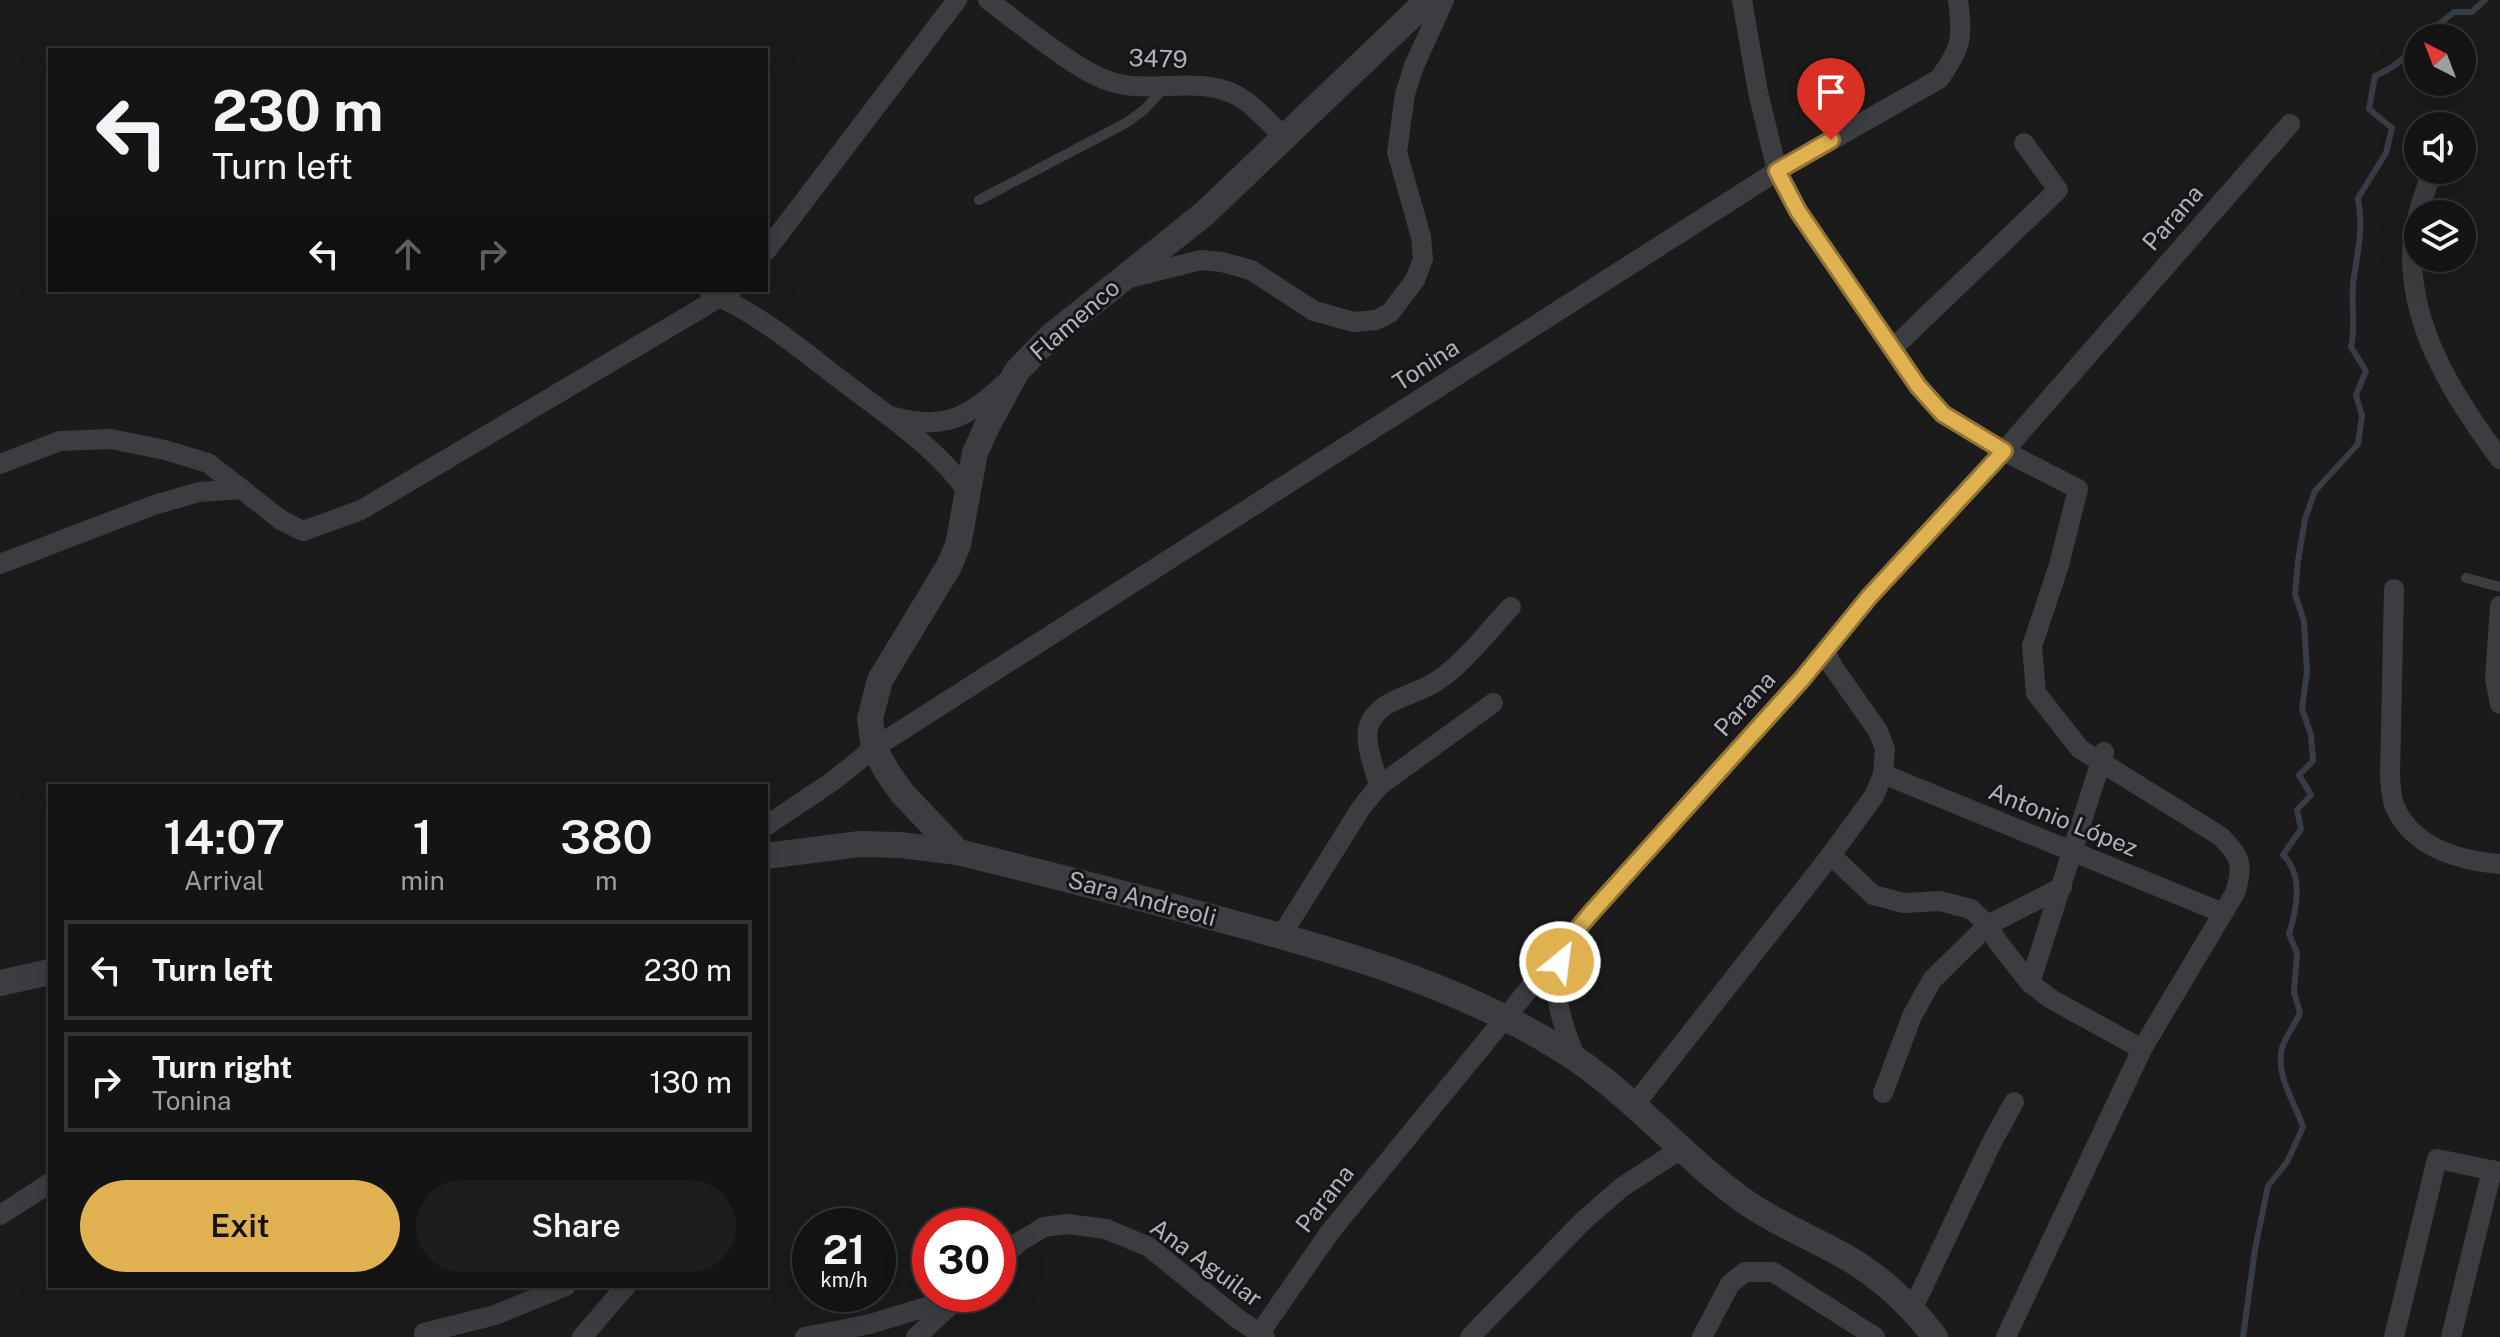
<!DOCTYPE html>
<html lang="en">
<head>
<meta charset="utf-8">
<style>
  body { margin:0; font-family:"Public Sans",sans-serif; background:#1d1d1e; color:#f1f3f6; height:100vh; display:flex; flex-direction:column; font-size:30px; white-space:nowrap }
  * { box-sizing:border-box; margin:0 }
  p { font-size:26px; color:#9d9ea0 }
  .icon { flex:none; width:44px; height:44px; fill:none; stroke:currentColor; stroke-width:2; stroke-linecap:round; stroke-linejoin:round }
  .map { position:relative; flex:1; overflow:hidden }
  .sheet { position:absolute; left:48px; top:784px; width:720px; height:504px; display:flex; flex-direction:column; background:#141415; border-radius:0px; box-shadow:0 8px 32px #0002,0 0 0 2px #333334 }
  .sheet>* { flex:none }
  .top-card { position:absolute; left:48px; top:48px; width:720px; height:244px; border-radius:0px; box-shadow:0 8px 32px #0002,0 0 0 2px #333334; background:#141415; color:#f1f3f6; overflow:hidden }
  .needle { width:52px; rotate:318deg }
  .fabs { position:absolute; left:2404px; top:24px; display:grid; gap:16px }
  .fabs a { display:grid; place-items:center; width:72px; height:72px; border-radius:50%; background:#141415; box-shadow:0 8px 32px #0002,0 0 0 2px #333334; font-size:40px }
  .speed { position:absolute; left:792px; top:1208px; display:flex; gap:16px; font-size:40px; font-weight:700; text-align:center }
  .speed>* { display:grid; place-content:center; width:104px; height:104px; border-radius:50%; background:#141415; box-shadow:0 8px 32px #0002,0 0 0 2px #333334; line-height:1 }
  .speed small { font-size:20px; font-weight:400 }
  .speed .limit { border:12px solid #d22; background:#fff; color:#111 }
  .pin { position:absolute; display:grid; place-items:center; width:68px; height:68px; color:#fff; margin:-82px -34px; border-radius:50% 50% 50% 0; rotate:-45deg; box-shadow:0 0 8px #0007 }
  .pin .icon { rotate:45deg }
  .me { position:absolute; width:88px; margin:-44px; rotate:29deg; stroke-linejoin:round; filter:drop-shadow(0 0 6px #0008) }
  .turn { display:flex; align-items:center; gap:28px; height:168px; padding:0 32px; font-size:36px }
  .turn .icon { width:104px; height:104px; stroke-width:2.5 }
  .turn b { display:block; font-size:56px; line-height:68px }
  .lanes { display:flex; align-items:center; height:76px; padding:0 32px; background:#0003; justify-content:center; gap:40px; direction:ltr }
  .lanes .off { opacity:.35 }
  .eta { display:flex; justify-content:space-evenly; align-items:center; height:136px; text-align:center }
  .eta b { font-size:48px; font-weight:600; line-height:56px }
  .cta { display:flex; gap:16px; margin-top:auto; padding:16px 32px }
  .cta a { flex:1; height:92px; border-radius:48px; background:#dfb150; color:#111; font-size:32px; font-weight:600; line-height:92px; text-align:center }
  .cta a+a { background:#1d1d1e; color:#f1f3f6 }
  ul { padding:0; list-style:none }
  li { display:flex; align-items:center; gap:24px; height:100px; margin:0 16px 12px; padding:0 16px; border:4px solid #333334; border-radius:0px }
  li div { flex:1 }
  li b { display:block; font-size:30px }
  li em { font-style:normal }
  .map>svg:first-child { display:block }
</style>
</head>
<body>
<div class="map">
<svg width="2500" height="1337" viewBox="0 0 2500 1337">
  <rect width="100%" height="100%" fill="#1b1b1c"/>
  <g fill="none" stroke-linecap="round" stroke-linejoin="round">
    <g stroke="#363d44" stroke-width="6">
      <polyline points="2422,38 2454,12 2472,12 2485,0"/>
      <path d="M 2243,1337 L 2255,1249 L 2268,1186 L 2287,1162 L 2303,1127 C 2295,1102 2275,1076 2282,1048 C 2286,1036 2295,1024 2300,1013 L 2294,992 L 2297,953 L 2289,934 C 2297,909 2304,875 2283,855 L 2301,829 L 2297,810 L 2311,795 L 2299,775 L 2313,761 L 2311,735 L 2302,709 L 2307,672 L 2304,621 L 2295,594 L 2298,561 L 2305,519 L 2315,491 L 2358,444 L 2362,416 L 2356,395 L 2366,371 L 2351,347 C 2356,325 2351,307 2353,285 C 2357,250 2364,233 2358,198 L 2386,153 L 2392,128 L 2369,109 L 2375,76 C 2393,68 2405,59 2418,43"/>
    </g>
    <g stroke="#3c3d41" stroke-width="10">
      <polyline points="979,200 1126,123 1144,110 1164,88"/>
      <polyline points="2466,578 2500,587"/>
    </g>
    <g stroke="#3c3d41" stroke-width="20">
      <path d="M 988,0 C 1018,22 1079,73 1112,82 C 1151,94 1196,76 1234,94 C 1254,104 1269,123 1285,138"/>
      <path d="M 1742,0 L 1758,92 L 1777,171 L 1798,211 L 1918,386 L 1943,414 L 2004,451 L 2078,489 L 2059,565 L 2032,646 L 2036,693 L 2080,749 L 2220,836 C 2241,856 2244,866 2235,893 L 2142,1049 L 2006,1337"/>
      <path d="M 2433,170 C 2422,198 2412,228 2412,259 C 2413,334 2457,401 2500,459"/>
      <polyline points="766,251 957,0"/>
      <polyline points="1129,278 1201,260 1222,262 1251,270 1314,311 1354,322 1376,320 1390,313 1415,280 1423,259 1421,237 1397,152 1405,94 1414,66 1444,0"/>
      <path d="M 710,293 C 761,314 805,353 849,386 C 888,416 941,451 968,493"/>
      <polyline points="1893,348 2058,190 2024,143"/>
      <path d="M 894,417 C 944,431 969,417 1005,383"/>
      <polyline points="0,464 60,441 111,439 165,450 208,463 281,520 303,531 361,510 732,290"/>
      <polyline points="0,564 154,505 199,492 242,489"/>
      <path d="M 2394,589 L 2390,776 C 2391,786 2391,798 2395,807 C 2413,848 2460,861 2500,864"/>
      <polyline points="2500,606 2495,679 2500,704"/>
      <polyline points="1883,774 2223,913"/>
      <path d="M 1379,786 C 1375,769 1363,741 1369,725 C 1379,700 1409,697 1430,685 C 1459,670 1488,631 1511,607"/>
      <path d="M 766,826 L 833,781 L 874,748 L 1777,171 L 1939,79 C 1962,47 1963,38 1958,0"/>
      <polyline points="1831,855 1873,895 1904,903 1940,901 1971,909 1988,925 1997,941 2030,983 2051,999 2142,1049"/>
      <polyline points="1281,936 1361,808 1379,786 1493,703"/>
      <path d="M 1562,954 C 1550,998 1562,1021 1577,1062"/>
      <polyline points="2030,983 2104,752"/>
      <polyline points="1883,1093 1912,1016 1932,980 1988,925 2062,887"/>
      <polyline points="1635,1104 1831,855 1874,796 1883,774 1885,749 1878,731 1833,667 1825,651"/>
      <polyline points="0,1215 50,1183"/>
      <polyline points="998,1261 1019,1242 1044,1227 1067,1224 1106,1229 1149,1247 1238,1319 1265,1337"/>
      <polyline points="1913,1308 1991,1144 2014,1102"/>
      <polyline points="424,1333 495,1315 566,1286"/>
      <polyline points="582,1337 626,1286"/>
      <polyline points="805,1337 870,1324 959,1297"/>
      <polyline points="916,1337 954,1302"/>
      <polyline points="1257,1337 1330,1232 1591,913 1803,678 1869,597 2004,451 2290,124"/>
      <polyline points="1470,1337 1583,1221 1622,1187 1681,1149"/>
      <polyline points="1702,1337 1730,1284 1745,1272 1773,1272 1875,1337"/>
      <polyline points="2394,1337 2437,1159 2500,1172"/>
      <polyline points="2451,1337 2492,1170"/>
    </g>
    <g stroke="#3c3d41" stroke-width="26">
      <polyline points="958,852 902,793 886,770 874,748 870,719 880,680 949,566 958,545 975,453 986,428 1017,371 1050,337 1205,213 1428,0"/>
      <path d="M 766,856 L 860,844 L 900,845 L 958,852 C 1044,873 1130,895 1215,918 C 1334,950 1454,983 1559,1048 C 1630,1091 1682,1158 1750,1205 C 1780,1225 1815,1239 1846,1257 C 1882,1278 1910,1304 1935,1337"/>
      <polyline points="0,983 50,972"/>
    </g>
  </g>
  <g fill="none" stroke-linecap="round" stroke-linejoin="round">
    <g stroke="#917334" stroke-width="20">
      <polyline id="route" points="1560,962 1564,945 1591,913 1803,678 1869,597 2004,451 1943,414 1918,386 1798,211 1777,171 1831,140"/>
    </g>
    <use href="#route" stroke="#dfb150" stroke-width="14"/>
  </g>
  <g text-anchor="middle" stroke-width="6" stroke-linejoin="round" paint-order="stroke">
    <g font-size="24" fill="#afb2ba" stroke="#161517">
      <text transform="translate(1158 59) rotate(2)" y="8">3479</text>
      <text transform="translate(2173 218) rotate(-49)" y="8">Parana</text>
      <text transform="translate(1075 320) rotate(-41)" y="8">Flamenco</text>
      <text transform="translate(1426 365) rotate(-33)" y="8">Tonina</text>
      <text transform="translate(1745 704) rotate(-48)" y="8">Parana</text>
      <text transform="translate(2063 820) rotate(22)" y="8">Antonio López</text>
      <text transform="translate(1142 899) rotate(15)" y="8">Sara Andreoli</text>
      <text transform="translate(1325 1199) rotate(-52)" y="8">Parana</text>
      <text transform="translate(1206 1263) rotate(36)" y="8">Ana Aguilar</text>
    </g>
  </g>
</svg>
<div class="fabs">
<a><svg class="needle" viewBox="-14 -14 28 28"><path d="M0-13l5 13h-10z" fill="#e53935"/><path d="M0 13l5-13h-10z" fill="#9d9ea0"/></svg></a>
<a><svg class="icon" aria-label="sound" viewBox="0 0 24 24"><path d="M4 9h4l5-4v14l-5-4H4zM17 9q2 3 0 6"/></svg></a>
<a><svg class="icon" aria-label="layers" viewBox="0 0 24 24"><path d="M12 4l9 5-9 5-9-5zM3 14l9 5 9-5"/></svg></a>
</div>
<div class="speed"><div>21<small>km/h</small></div><div class="limit">30</div></div>
<div class="pin" style="left:1831px;top:140px;background:#d93025"><svg class="icon" aria-label="arrive" viewBox="0 0 24 24"><path d="M6 21V4h12l-3 4 3 4H6"/></svg></div>
<svg class="me" style="left:1560px;top:962px" viewBox="-20 -20 40 40"><circle r="17" fill="#dfb150" stroke="#fff" stroke-width="3"/><path d="M0-11L8 9 0 5-8 9z" fill="#fff"/></svg>
<div class="top-card">
<div class="turn"><svg class="icon" aria-label="left" viewBox="0 0 24 24"><path d="M17 20v-9H6M10 6l-5 5 5 5"/></svg><div><b>230 m</b>Turn left</div></div>
<div class="lanes"><svg class="icon" aria-label="left" viewBox="0 0 24 24"><path d="M17 20v-9H6M10 6l-5 5 5 5"/></svg><svg class="icon off" aria-label="ahead" viewBox="0 0 24 24"><path d="M12 20V5M6 11l6-6 6 6"/></svg><svg class="icon off" aria-label="right" viewBox="0 0 24 24"><path d="M7 20v-9h11M14 6l5 5-5 5"/></svg></div>
</div>
<section class="sheet">
<div class="eta">
<div><b>14:07</b><p>Arrival</p></div>
<div><b>1</b><p>min</p></div>
<div><b>380</b><p>m</p></div>
</div>
<ul>
<li><svg class="icon" aria-label="left" viewBox="0 0 24 24"><path d="M17 20v-9H6M10 6l-5 5 5 5"/></svg><div><b>Turn left</b></div><em>230 m</em></li>
<li><svg class="icon" aria-label="right" viewBox="0 0 24 24"><path d="M7 20v-9h11M14 6l5 5-5 5"/></svg><div><b>Turn right</b><p>Tonina</p></div><em>130 m</em></li>
</ul>
<div class="cta"><a>Exit</a><a>Share</a></div>
</section>
</div>
</body>
</html>
